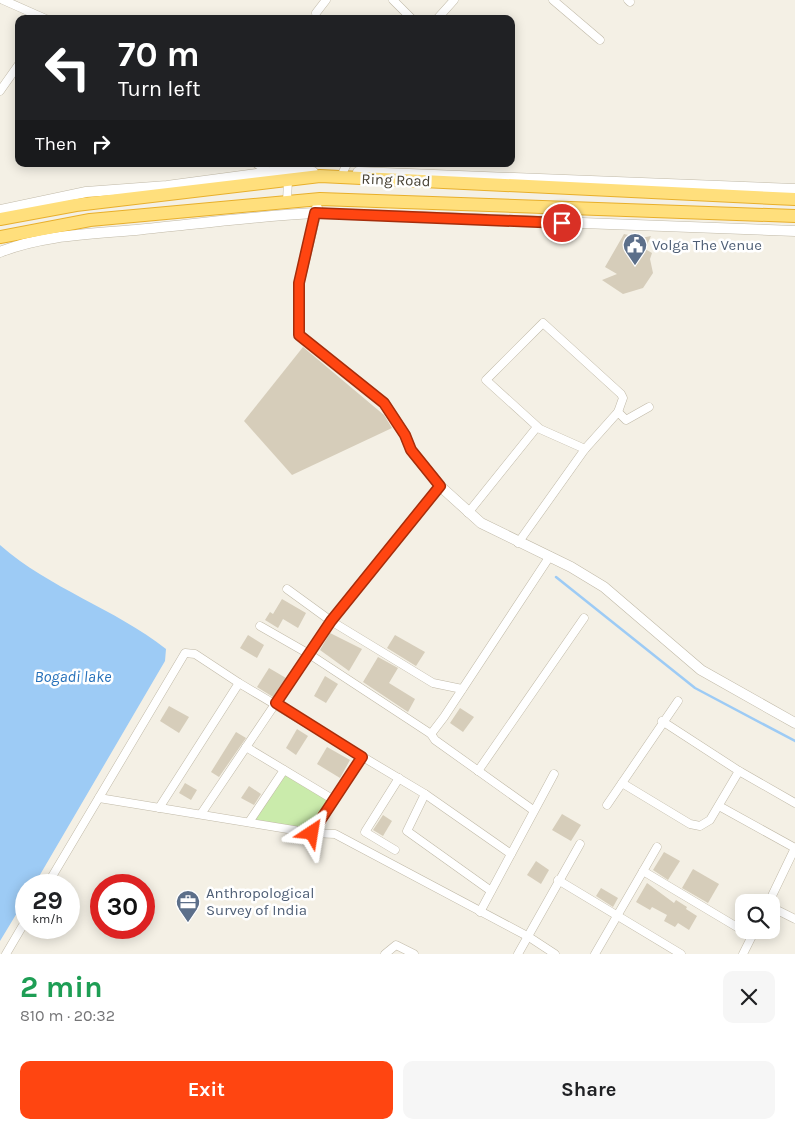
<!DOCTYPE html>
<html lang="en">
<head>
<meta charset="utf-8">
<style>
  body { margin:0; font-family:Karla,sans-serif; background:#f6f6f6; color:#202124; height:100vh; display:flex; flex-direction:column; font-size:19px; white-space:nowrap }
  * { box-sizing:border-box; margin:0 }
  p { font-size:16px; color:#757577 }
  .icon { flex:none; width:28px; height:28px; fill:none; stroke:currentColor; stroke-width:2; stroke-linecap:round; stroke-linejoin:round }
  .map { position:relative; height:954px; overflow:hidden }
  .side { display:flex; flex-direction:column; background:#fff; flex:1 }
  .side>* { flex:none }
  .top-card { position:absolute; left:15px; top:15px; width:500px; height:152px; border-radius:10px; box-shadow:0 2px 12px #0003; background:#202124; color:#fff; overflow:hidden }
  .tools { position:absolute; left:735px; top:894px; display:grid; gap:10px }
  .tools a { display:grid; place-items:center; width:45px; height:45px; border-radius:10px; background:#fff; box-shadow:0 2px 12px #0003; font-size:25px }
  .speed { position:absolute; left:15px; top:874px; display:flex; gap:10px; font-size:25px; font-weight:700; text-align:center }
  .speed>* { display:grid; place-content:center; width:65px; height:65px; border-radius:50%; background:#fff; box-shadow:0 2px 12px #0003; line-height:1 }
  .speed small { font-size:12px; font-weight:400 }
  .speed .limit { border:8px solid #d22; background:#fff; color:#111 }
  .pin { position:absolute; display:grid; place-items:center; width:42px; height:42px; color:#fff; margin:-21px; border:2px solid #fff; border-radius:50%; box-shadow:0 1px 5px #0007 }
  .me { position:absolute; width:55px; margin:-28px; rotate:33deg; stroke-linejoin:round; filter:drop-shadow(0 0 4px #0008) }
  .turn { display:flex; align-items:center; gap:18px; height:105px; padding:0 20px; font-size:22px }
  .turn .icon { width:65px; height:65px; stroke-width:2.5 }
  .turn b { display:block; font-size:35px; line-height:42px }
  .then { display:flex; align-items:center; height:48px; padding:0 20px; background:#0003; gap:10px; font-size:19px }
  .round { display:grid; place-items:center; flex:none; width:52px; height:52px; border-radius:10px; background:#f6f6f6 }
  .head { display:flex; align-items:center; justify-content:space-between; height:85px; padding:0 20px }
  h1 { font-size:30px; font-weight:700; line-height:38px; color:#1e9e55 }
  .primary-button { display:flex; gap:10px; margin-top:auto; padding:10px 20px }
  .primary-button a { flex:1; height:58px; border-radius:10px; background:#ff4511; color:#fff; font-size:20px; font-weight:700; line-height:58px; text-align:center }
  .primary-button a+a { background:#f6f6f6; color:#202124 }
  .map>svg:first-child { display:block }
</style>
</head>
<body>
<div class="map">
<svg width="795" height="954" viewBox="0 0 795 954">
  <rect width="100%" height="100%" fill="#f4f0e5"/>
  <polygon fill="#caebab" points="284,774 328,800 309,830 254,821"/>
  <path fill="#9dcbf5" d="M 0,545 C 50,589 114,608 166,649 L 165,661 L 34,885 L 26,885 L 26,898 L 0,941 Z"/>
  <g fill="none" stroke-linecap="round" stroke-linejoin="round">
    <polyline stroke="#9dcbf5" stroke-width="2.5" points="556,577 695,688 795,741"/>
  </g>
  <g fill="#d6cdba">
    <polygon points="624,234 641,238 651,236 645,249 652,253 650,259 653,273 643,288 623,294 602,280 617,274 605,267"/>
    <polygon points="303,347 384,415 392,428 292,475 244,421"/>
    <polygon points="282,599 306,613 298,628 283,619 278,628 265,620 270,612 273,614"/>
    <polygon points="330,633 362,649 349,671 320,650"/>
    <polygon points="248,635 264,645 257,658 240,648"/>
    <polygon points="395,635 425,652 416,666 387,648"/>
    <polygon points="378,657 398,668 389,683 415,699 408,712 363,682"/>
    <polygon points="269,668 286,678 273,697 257,687"/>
    <polygon points="325,676 338,684 326,703 314,696"/>
    <polygon points="169,706 189,717 179,733 160,721"/>
    <polygon points="460,708 474,717 463,732 450,723"/>
    <polygon points="297,729 308,736 296,755 286,748"/>
    <polygon points="236,732 246,738 219,777 211,772"/>
    <polygon points="327,747 350,760 340,778 317,764"/>
    <polygon points="185,783 197,790 191,800 179,793"/>
    <polygon points="249,786 261,794 254,805 241,798"/>
    <polygon points="562,814 581,825 571,841 552,830"/>
    <polygon points="383,815 392,821 383,836 373,830"/>
    <polygon points="664,852 680,861 668,880 653,870"/>
    <polygon points="536,861 549,870 541,884 527,875"/>
    <polygon points="693,869 719,884 708,903 682,888"/>
    <polygon points="647,883 674,903 676,900 687,907 686,909 697,916 689,930 678,923 675,927 664,921 667,915 652,907 650,910 636,902"/>
    <polygon points="601,888 618,898 613,907 596,896"/>
  </g>
  <g fill="none" stroke-linecap="round" stroke-linejoin="round">
    <g stroke="#c0b9a7" stroke-width="9">
      <g id="minor">
        <polyline points="3,0 46,19"/>
        <polyline points="393,0 412,19"/>
        <polyline points="553,0 600,40"/>
        <polyline points="628,0 630,2"/>
        <polyline points="316,13 326,0"/>
        <polyline points="437,19 454,0"/>
        <polyline points="0,91 19,64"/>
        <polyline points="257,164 272,174"/>
        <polyline points="343,172 347,164"/>
        <polyline points="287,202 288,179"/>
        <polyline points="585,449 540,429 486,380 543,323 621,394 623,398 618,412"/>
        <polyline points="468,513 537,427"/>
        <polyline points="518,543 585,449 618,412 626,420 649,407"/>
        <polyline points="287,589 331,621 433,683 462,689"/>
        <polyline points="260,626 309,654 431,734 444,717 550,556"/>
        <polyline points="662,721 739,771 795,803"/>
        <polyline points="431,734 435,740 533,810"/>
        <polyline points="246,747 334,800"/>
        <polyline points="478,771 584,618"/>
        <polyline points="622,783 690,824 700,826 710,820 739,771"/>
        <polyline points="425,794 407,831 491,891"/>
        <polyline points="99,798 312,833 362,757"/>
        <polyline points="607,805 678,701"/>
        <polyline points="719,806 795,848"/>
        <polyline points="159,808 239,683"/>
        <polyline points="201,814 331,621 440,486"/>
        <polyline points="249,822 284,770"/>
        <polyline points="312,833 335,834 529,937 555,954"/>
        <polyline points="395,850 365,832 399,778"/>
        <polyline points="643,871 752,936"/>
        <polyline points="558,880 681,954"/>
        <polyline points="47,885 185,653 195,654 239,683 425,794 511,854"/>
        <polyline points="769,902 795,848"/>
        <polyline points="771,907 795,919"/>
        <polyline points="480,912 554,774"/>
        <polyline points="6,954 26,920"/>
        <polyline points="385,954 396,945 414,954"/>
        <polyline points="518,954 580,844"/>
        <polyline points="595,954 657,847"/>
        <polyline points="743,954 755,930"/>
      </g>
    </g>
    <g stroke="#c0b9a7" stroke-width="11">
      <g id="tertiary">
        <polyline points="358,172 795,189"/>
        <polyline points="317,208 299,283 299,335 384,403 405,435 411,450 440,486 481,523 571,567 604,587 701,670 795,723"/>
        <polyline points="0,210 86,192 167,186 271,172 313,172"/>
        <path d="M 0,252 C 42,235 91,234 136,230 C 196,224 255,216 315,213 L 795,231"/>
      </g>
    </g>
    <g stroke="#e8af2b" stroke-width="14">
      <g id="trunk">
        <polyline points="0,219 76,205 320,176 795,199"/>
        <polyline points="0,237 90,220 320,199 795,216"/>
      </g>
    </g>
    <use href="#minor" stroke="#fff" stroke-width="8"/>
    <use href="#tertiary" stroke="#fff" stroke-width="10"/>
    <use href="#trunk" stroke="#ffdf7c" stroke-width="12"/>
  </g>
  <g fill="none" stroke-linecap="round" stroke-linejoin="round">
    <g stroke="#a62d0b" stroke-width="12">
      <polyline id="route" points="312,833 362,757 276,703 331,621 440,486 411,450 405,435 384,403 299,335 299,283 315,213 562,223"/>
    </g>
    <use href="#route" stroke="#ff4511" stroke-width="9"/>
  </g>
  <defs>
    <g id="civic-pin" transform="scale(1.25)"><path d="M0 17L-7.5 6A9.5 9.5 0 1 1 7.5 6Z" fill="#5c6f8a" stroke="#fff"/><path d="M-.6-6.5H3V-4.5H.6V-3L4-1V1h2V6H-6V1h2V-1L-.6-3ZM-1.2 2.5V6h2.4V2.5Z" fill="#fff"/></g>
    <g id="office-pin" transform="scale(1.25)"><path d="M0 17L-7.5 6A9.5 9.5 0 1 1 7.5 6Z" fill="#5c6f8a" stroke="#fff"/><path d="M-6-3h4V-5.5h4V-3h4V5H-6ZM-1-4.5V-3h2v-1.5ZM-6 0V1H6V0Z" fill="#fff"/></g>
  </defs>
  <g fill-rule="evenodd">
    <use href="#civic-pin" x="635" y="245"/>
    <use href="#office-pin" x="188" y="902"/>
  </g>
  <g text-anchor="middle" stroke-width="5" stroke-linejoin="round" paint-order="stroke">
    <g font-size="15" fill="#474134" stroke="#fff">
      <text transform="translate(396 180) rotate(2)" y="5">Ring Road</text>
    </g>
    <g font-size="15" fill="#4e5e75" stroke="#fff" text-anchor="start">
      <text x="652" y="250">Volga The Venue</text>
      <text x="206" y="898">Anthropological<tspan x="206" dy="17">Survey of India</tspan></text>
    </g>
    <g font-size="16" font-style="italic" fill="#2671ba" stroke="#fff">
      <text x="73" y="682">Bogadi lake</text>
    </g>
  </g>
</svg>
<div class="tools">
<a><svg class="icon" aria-label="search" viewBox="0 0 24 24"><circle cx="10" cy="10" r="6"/><path d="M15 15l6 6"/></svg></a>
</div>
<div class="speed"><div>29<small>km/h</small></div><div class="limit">30</div></div>
<div class="pin" style="left:562px;top:223px;background:#d93025"><svg class="icon" aria-label="arrive" viewBox="0 0 24 24"><path d="M6 21V4h12l-3 4 3 4H6"/></svg></div>
<svg class="me" style="left:312px;top:833px" viewBox="-20 -20 40 40"><path d="M0-17L14 15 0 8-14 15z" fill="#ff4511" stroke="#fff" stroke-width="4"/></svg>
<div class="top-card">
<div class="turn"><svg class="icon" aria-label="left" viewBox="0 0 24 24"><path d="M17 20v-9H6M10 6l-5 5 5 5"/></svg><div><b>70 m</b>Turn left</div></div>
<div class="then">Then<svg class="icon" aria-label="right" viewBox="0 0 24 24"><path d="M7 20v-9h11M14 6l5 5-5 5"/></svg></div>
</div>
</div>
<section class="side">
<div class="head"><div><h1>2 min</h1><p>810 m · 20:32</p></div><a class="round"><svg class="icon" aria-label="close" viewBox="0 0 24 24"><path d="M6 6l12 12M18 6L6 18"/></svg></a></div>
<div class="primary-button"><a>Exit</a><a>Share</a></div>
</section>
</body>
</html>
